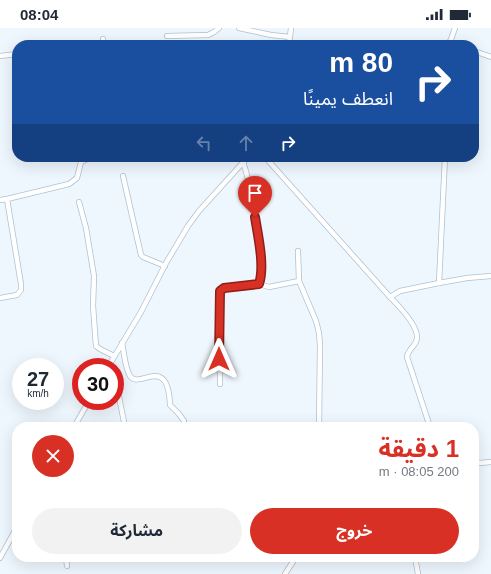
<!DOCTYPE html>
<html lang="ar">
<head>
<meta charset="utf-8">
<style>
  body { margin:0; font-family:Arial,"Noto Sans Arabic",sans-serif; background:#f2f2f3; color:#1f2937; direction:rtl; height:100vh; display:flex; flex-direction:column; font-size:15px; white-space:nowrap }
  * { box-sizing:border-box; margin:0 }
  p { font-size:13px; color:#747a83 }
  .icon { flex:none; width:22px; height:22px; fill:none; stroke:currentColor; stroke-width:2; stroke-linecap:round; stroke-linejoin:round }
  .map { position:relative; flex:1; overflow:hidden; direction:ltr }
  .sheet { position:absolute; left:12px; top:394px; width:467px; height:140px; display:flex; flex-direction:column; background:#fff; border-radius:16px; box-shadow:0 4px 16px #0002; direction:rtl }
  .sheet>* { flex:none }
  .guide { position:absolute; left:12px; top:12px; width:467px; height:122px; border-radius:16px; box-shadow:0 4px 16px #0002; direction:rtl; background:#1a4fa0; color:#fff; overflow:hidden }
  .speed { position:absolute; left:12px; top:330px; display:flex; gap:8px; font-size:20px; font-weight:700; text-align:center }
  .speed>* { display:grid; place-content:center; width:52px; height:52px; border-radius:50%; background:#fff; box-shadow:0 4px 16px #0002; line-height:1 }
  .speed small { font-size:10px; font-weight:400 }
  .speed .limit { border:6px solid #d22; background:#fff; color:#111 }
  .pin { position:absolute; display:grid; place-items:center; width:34px; height:34px; color:#fff; margin:-41px -17px; border-radius:50% 50% 50% 0; rotate:-45deg; box-shadow:0 0 4px #0007 }
  .pin .icon { rotate:45deg }
  .me { position:absolute; width:44px; margin:-22px; rotate:0deg; stroke-linejoin:round; filter:drop-shadow(0 0 3px #0008) }
  .turn { display:flex; align-items:center; gap:14px; height:84px; padding:0 20px; font-size:18px }
  .turn .icon { width:52px; height:52px; stroke-width:2.5 }
  .turn b { display:block; font-size:28px; line-height:34px }
  .lanes { display:flex; align-items:center; height:38px; padding:0 20px; background:#0003; justify-content:center; gap:20px; direction:ltr }
  .lanes .off { opacity:.35 }
  .round { display:grid; place-items:center; flex:none; width:42px; height:42px; border-radius:21px; background:#f2f2f3 }
  .overview { display:flex; align-items:center; justify-content:space-between; height:68px; padding:0 20px }
  h1 { font-size:24px; font-weight:700; line-height:30px; color:#d93025 }
  .button { display:flex; gap:8px; margin-top:auto; padding:8px 20px }
  .button a { flex:1; height:46px; border-radius:24px; background:#d93025; color:#fff; font-size:16px; font-weight:700; line-height:46px; text-align:center }
  .button a+a { background:#f2f2f3; color:#1f2937 }
  .status { display:flex; justify-content:space-between; align-items:center; height:28px; padding:0 20px; background:#fff; direction:ltr }
  .status svg { height:11px; fill:currentColor }
  .map>svg:first-child { display:block }
</style>
</head>
<body>
<div class="status"><b>08:04</b><svg viewBox="0 0 49 12"><path d="M0 12V9h3v3zM5 12V6h3v6zM10 12V3h3v9zM15 12V0h3v12zM26 1h20v11H26zM47 4h2v5h-2z"/></svg></div>
<div class="map">
<svg width="491" height="546" viewBox="0 0 491 546">
  <rect width="100%" height="100%" fill="#eff7fe"/>
  <g fill="none" stroke-linecap="round" stroke-linejoin="round">
    <g stroke="#afc1d2" stroke-width="6">
      <g id="street">
        <polyline points="239,0 271,7 290,9"/>
        <polyline points="167,8 208,7 214,4 219,0"/>
        <polyline points="103,11 104,17"/>
        <polyline points="449,14 456,17"/>
        <polyline points="289,17 291,0"/>
        <polyline points="449,17 455,0"/>
        <polyline points="474,23 491,29"/>
        <polyline points="0,28 17,26"/>
        <polyline points="265,129 390,269"/>
        <path d="M 243,134 C 251,157 266,235 259,256 L 269,259 L 299,253 L 316,293 L 319,305 L 320,317 L 319,399"/>
        <polyline points="123,148 141,227 143,229 165,238"/>
        <polyline points="7,171 69,156 77,150 81,134 89,130 99,129"/>
        <polyline points="0,172 7,171 21,256 21,262 17,267 0,270"/>
        <polyline points="79,174 86,200 94,248 93,278 96,318 100,321 114,328"/>
        <polyline points="298,223 299,253"/>
        <polyline points="439,255 467,250 491,248"/>
        <path d="M 122,315 C 124,324 125,340 130,348 C 139,362 168,325 170,377 L 179,386 L 184,393"/>
        <polyline points="108,339 141,284 166,235 188,198 199,183 248,129"/>
        <polyline points="115,349 125,399"/>
        <polyline points="220,356 219,272 220,263 224,260 259,256"/>
        <polyline points="74,399 89,373"/>
        <path d="M 430,399 L 407,329 C 408,321 417,317 417,310 C 418,298 398,277 390,269 L 400,263 L 439,255 L 445,129"/>
        <polyline points="474,433 480,435 491,434"/>
        <polyline points="66,529 67,538"/>
        <polyline points="415,529 418,546"/>
        <polyline points="0,530 17,499"/>
        <polyline points="285,546 296,529"/>
      </g>
    </g>
    <use href="#street" stroke="#fff" stroke-width="4.5"/>
  </g>
  <g fill="none" stroke-linecap="round" stroke-linejoin="round">
    <g stroke="#8d1f18" stroke-width="10">
      <path id="route" d="M 219,331 L 220,263 L 224,260 L 259,256 C 265,238 258,208 255,189"/>
    </g>
    <use href="#route" stroke="#d93025" stroke-width="7"/>
  </g>
</svg>
<div class="speed"><div>27<small>km/h</small></div><div class="limit">30</div></div>
<div class="pin" style="left:255px;top:189px;background:#d93025"><svg class="icon" aria-label="arrive" viewBox="0 0 24 24"><path d="M6 21V4h12l-3 4 3 4H6"/></svg></div>
<svg class="me" style="left:219px;top:331px" viewBox="-20 -20 40 40"><path d="M0-17L14 15 0 8-14 15z" fill="#d93025" stroke="#fff" stroke-width="4"/></svg>
<div class="guide">
<div class="turn"><svg class="icon" aria-label="right" viewBox="0 0 24 24"><path d="M7 20v-9h11M14 6l5 5-5 5"/></svg><div><b>80 m</b>انعطف يمينًا</div></div>
<div class="lanes"><svg class="icon off" aria-label="left" viewBox="0 0 24 24"><path d="M17 20v-9H6M10 6l-5 5 5 5"/></svg><svg class="icon off" aria-label="ahead" viewBox="0 0 24 24"><path d="M12 20V5M6 11l6-6 6 6"/></svg><svg class="icon" aria-label="right" viewBox="0 0 24 24"><path d="M7 20v-9h11M14 6l5 5-5 5"/></svg></div>
</div>
<section class="sheet">
<div class="overview"><div><h1>1 دقيقة</h1><p>200 m · 08:05</p></div><a class="round" style="background:#d93025;color:#fff"><svg class="icon" aria-label="close" viewBox="0 0 24 24"><path d="M6 6l12 12M18 6L6 18"/></svg></a></div>
<div class="button"><a>خروج</a><a>مشاركة</a></div>
</section>
</div>
</body>
</html>
